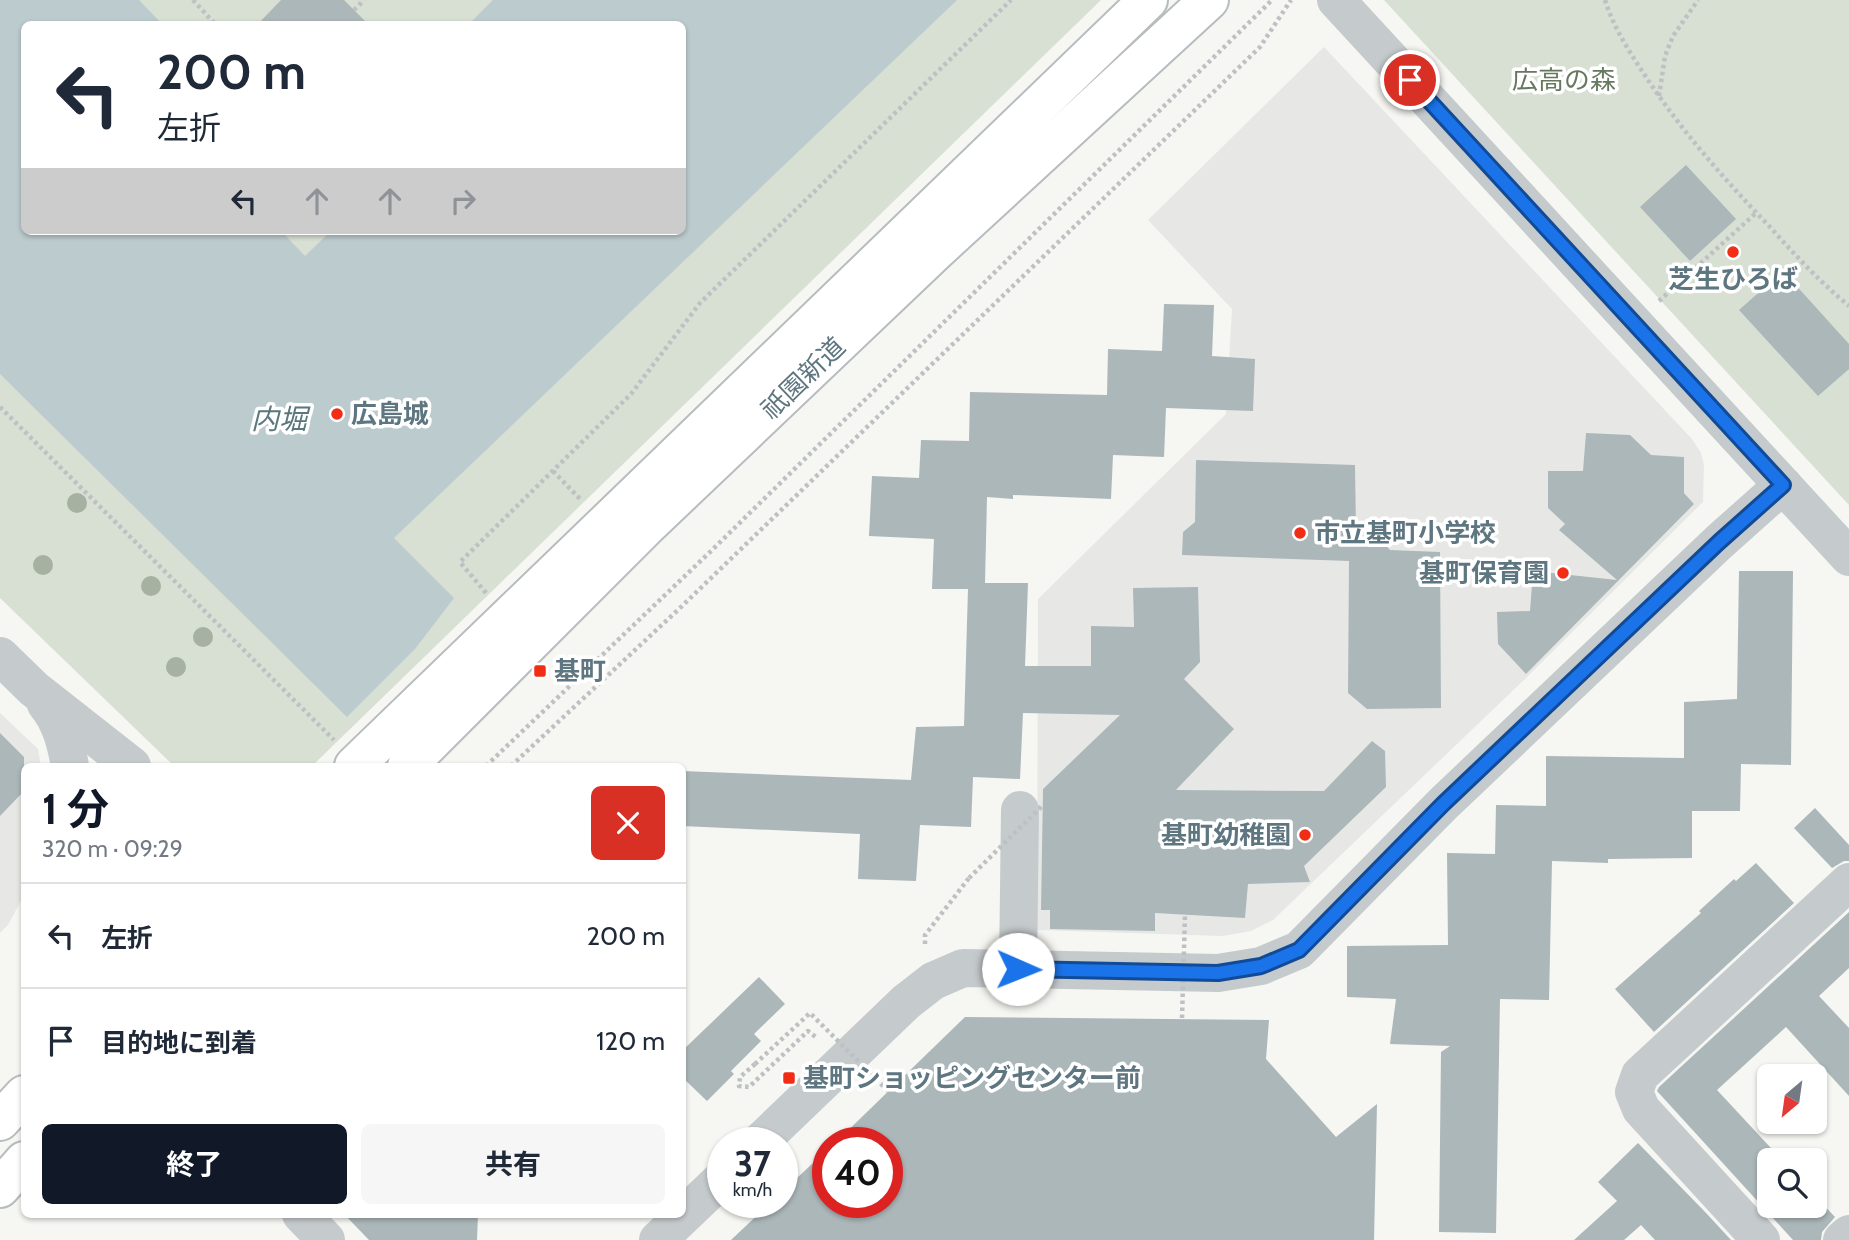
<!DOCTYPE html>
<html lang="ja">
<head>
<meta charset="utf-8">
<style>
  body { margin:0; font-family:Cabin,"Noto Sans JP",sans-serif; background:#f6f6f7; color:#1f2937; height:100vh; display:flex; flex-direction:column; font-size:26px; white-space:nowrap }
  * { box-sizing:border-box; margin:0 }
  p { font-size:23px; color:#747a83 }
  .icon { flex:none; width:38px; height:38px; fill:none; stroke:currentColor; stroke-width:2; stroke-linecap:round; stroke-linejoin:round }
  .map { position:relative; flex:1; overflow:hidden }
  .sheet { position:absolute; left:21px; top:763px; width:665px; height:455px; display:flex; flex-direction:column; background:#fff; border-radius:10px; box-shadow:0 2px 5px #0004 }
  .sheet>* { flex:none }
  .top-card { position:absolute; left:21px; top:21px; width:665px; height:214px; border-radius:10px; box-shadow:0 2px 5px #0004; background:#fff; color:#1f2937; overflow:hidden }
  .needle { width:46px; rotate:209deg }
  .tools { position:absolute; left:1757px; top:1064px; display:grid; gap:14px }
  .tools a { display:grid; place-items:center; width:70px; height:70px; border-radius:10px; background:#fff; box-shadow:0 2px 5px #0004; font-size:35px }
  .speed { position:absolute; left:707px; top:1127px; display:flex; gap:14px; font-size:35px; font-weight:700; text-align:center }
  .speed>* { display:grid; place-content:center; width:91px; height:91px; border-radius:50%; background:#fff; box-shadow:0 2px 5px #0004; line-height:1 }
  .speed small { font-size:18px; font-weight:400 }
  .speed .limit { border:10px solid #d22; background:#fff; color:#111 }
  .pin { position:absolute; display:grid; place-items:center; width:60px; height:60px; color:#fff; margin:-30px; border:4px solid #fff; border-radius:50%; box-shadow:0 2px 7px #0007 }
  .me { position:absolute; width:77px; margin:-38px; rotate:91deg; stroke-linejoin:round; filter:drop-shadow(0 0 5px #0008) }
  .turn { display:flex; align-items:center; gap:24px; height:147px; padding:0 21px; font-size:32px }
  .turn .icon { width:91px; height:91px; stroke-width:2.5 }
  .turn b { display:block; font-size:49px; line-height:60px }
  .lanes { display:flex; align-items:center; height:66px; padding:0 21px; background:#0003; justify-content:center; gap:35px; direction:ltr }
  .lanes .off { opacity:.35 }
  .round { display:grid; place-items:center; flex:none; width:74px; height:74px; border-radius:10px; background:#f6f6f7 }
  .overview { display:flex; align-items:center; justify-content:space-between; height:119px; padding:0 21px }
  h1 { font-size:42px; font-weight:700; line-height:52px; color:#111827 }
  .action { display:flex; gap:14px; margin-top:auto; padding:14px 21px }
  .action a { flex:1; height:80px; border-radius:10px; background:#111827; color:#fff; font-size:28px; font-weight:700; line-height:80px; text-align:center }
  .action a+a { background:#f6f6f7; color:#1f2937 }
  ul { padding:0; list-style:none }
  li { display:flex; align-items:center; gap:21px; height:105px; padding:0 21px; border-top:2px solid #e0e1e3 }
  li div { flex:1 }
  li b { display:block; font-size:26px }
  li em { font-style:normal }
  .map>svg:first-child { display:block }
</style>
</head>
<body>
<div class="map">
<svg width="1849" height="1240" viewBox="0 0 1849 1240">
  <rect width="100%" height="100%" fill="#f6f6f2"/>
  <g fill="#e7e8e6">
    <polygon points="1324,47 1692,439 1701,453 1704,465 1703,502 1526,678 1273,920 1251,931 1223,936 1037,930 1038,599 1226,414 1232,309 1148,220"/>
    <polygon points="0,713 38,749 41,766 24,766 24,887 23,897 8,925 0,933"/>
  </g>
  <g fill="#d8dfd3" fill-rule="evenodd">
    <path d="M 0,0 L 1101,0 L 312,766 L 174,766 L 0,598 ZM 24,24 L 682,24 L 682,231 L 24,231 Z"/>
    <polygon points="1384,0 1849,0 1849,505"/>
  </g>
  <polygon fill="#bccbce" points="0,0 139,0 161,23 158,24 24,24 24,231 281,231 305,256 331,231 682,231 682,24 469,24 493,0 957,0 394,538 454,598 415,649 347,717 0,374"/>
  <g fill="#acb7ba">
    <polygon points="281,0 344,0 368,24 258,24"/>
    <polygon points="1686,165 1736,219 1690,261 1640,207"/>
    <polygon points="1783,271 1849,344 1849,369 1818,396 1739,310"/>
    <polygon points="1164,304 1214,305 1212,356 1255,359 1253,411 1166,408 1164,457 1113,455 1111,499 1013,495 1013,499 987,497 985,583 1028,583 1025,666 1091,666 1091,626 1134,627 1133,588 1198,587 1200,662 1184,679 1234,729 1176,790 1324,791 1372,741 1385,751 1386,787 1304,866 1310,882 1248,884 1245,918 1155,913 1155,931 1050,929 1050,910 1041,910 1043,789 1120,715 1023,713 1020,779 973,777 971,827 920,825 916,881 858,879 860,834 682,826 682,771 911,780 916,727 964,726 968,589 932,589 934,539 869,536 872,476 919,478 921,440 969,441 970,392 1107,395 1108,349 1162,351"/>
    <polygon points="1586,433 1630,435 1651,455 1684,457 1684,493 1694,504 1526,674 1498,644 1497,612 1530,611 1533,571 1617,580 1559,530 1565,524 1548,508 1548,471 1583,471"/>
    <polygon points="1196,460 1355,465 1356,531 1371,529 1390,550 1440,552 1441,708 1367,709 1348,693 1349,561 1182,555 1183,532 1195,522"/>
    <polygon points="1739,571 1793,571 1791,765 1741,764 1740,811 1692,811 1692,858 1608,859 1608,863 1552,861 1549,1000 1500,999 1496,1233 1439,1232 1441,1052 1450,1046 1390,1044 1396,999 1347,997 1347,946 1448,945 1447,853 1495,854 1496,805 1546,806 1546,756 1684,758 1684,702 1737,699"/>
    <polygon points="0,733 24,757 24,791 0,816"/>
    <polygon points="1815,808 1849,845 1849,861 1844,861 1832,868 1794,828"/>
    <polygon points="1756,863 1794,903 1654,1032 1615,989 1701,913 1699,911 1734,879 1736,881"/>
    <polygon points="1849,912 1849,968 1819,996 1849,1028 1849,1096 1786,1027 1717,1090 1782,1160 1769,1160 1769,1206 1815,1206 1815,1196 1835,1217 1822,1232 1821,1240 1793,1240 1657,1091 1659,1087"/>
    <polygon points="759,977 785,1004 754,1034 761,1041 731,1071 734,1074 707,1101 682,1077 682,1051"/>
    <polygon points="965,1017 1269,1020 1266,1059 1336,1137 1377,1104 1374,1240 731,1240 771,1202 782,1202 782,1192 828,1149 828,1202 887,1202 887,1143 835,1143"/>
    <polygon points="1638,1143 1707,1214 1731,1240 1655,1240 1641,1225 1624,1240 1574,1240 1617,1201 1598,1182"/>
    <polygon points="344,1214 478,1214 477,1240 369,1240"/>
  </g>
  <g fill="none" stroke-linecap="round" stroke-linejoin="round">
    <g stroke="#b7bcbe" stroke-width="42">
      <g id="highway">
        <polyline points="354,766 1148,0"/>
        <polyline points="407,766 647,526 935,252 1209,0"/>
        <polyline points="0,1121 24,1095"/>
        <polyline points="0,1188 24,1161"/>
      </g>
    </g>
    <g stroke="#bec1c3" stroke-width="4.5" stroke-dasharray="3.5 3.5" stroke-linecap="butt">
      <polyline points="193,0 215,24"/>
      <path d="M 1605,0 C 1613,26 1627,48 1642,71 C 1679,128 1723,178 1770,227 C 1795,255 1820,282 1849,306"/>
      <polyline points="354,10 364,0"/>
      <polyline points="1659,96 1665,56 1673,36 1698,0"/>
      <polyline points="1659,301 1756,213"/>
      <polyline points="0,407 334,740"/>
      <polyline points="553,471 582,501"/>
      <polyline points="486,593 460,562 631,394 700,303 1011,0"/>
      <polyline points="486,766 710,552 1272,0"/>
      <polyline points="511,766 681,607 1260,47 1291,0"/>
      <polyline points="925,944 925,935 969,878"/>
      <polyline points="755,1064 740,1077 739,1086 749,1087 808,1031 817,1038"/>
    </g>
    <g stroke="#c5cacc" stroke-width="38">
      <polyline points="1336,0 1849,557"/>
      <polyline points="0,656 34,689 132,766"/>
      <path d="M 46,704 C 61,722 66,744 70,766"/>
      <polyline points="1018,969 1020,810"/>
      <polyline points="759,1143 906,1002 933,981 963,968 1218,973 1261,966 1299,950 1443,804 1719,542 1783,485"/>
      <polyline points="301,1214 326,1240"/>
      <polyline points="658,1240 723,1178"/>
      <polyline points="1761,1240 1641,1109 1634,1092 1640,1075 1849,882"/>
      <polyline points="1842,1240 1849,1234"/>
    </g>
    <use href="#highway" stroke="#fff" stroke-width="38"/>
    <g stroke="#bec1c3" stroke-width="4.5" stroke-dasharray="3.5 3.5" stroke-linecap="butt">
      <polyline points="969,878 1042,806"/>
      <polyline points="1182,1018 1185,915"/>
      <polyline points="755,1064 810,1013 889,1092"/>
    </g>
  </g>
  <g fill="#a7b1a1">
    <circle cx="77" cy="503" r="10"/>
    <circle cx="43" cy="565" r="10"/>
    <circle cx="151" cy="586" r="10"/>
    <circle cx="203" cy="637" r="10"/>
    <circle cx="176" cy="667" r="10"/>
  </g>
  <g fill="none" stroke-linecap="round" stroke-linejoin="round">
    <g stroke="#114b97" stroke-width="18">
      <polyline id="route" points="1018,969 1218,973 1261,966 1299,950 1443,804 1719,542 1783,485 1410,80"/>
    </g>
    <use href="#route" stroke="#1a73e8" stroke-width="12"/>
  </g>
  <g fill="#f22d16" stroke="#fff" stroke-width="2.5">
    <circle cx="1733" cy="252" r="7"/>
    <circle cx="337" cy="414" r="7"/>
    <circle cx="1300" cy="533" r="7"/>
    <circle cx="1563" cy="573" r="7"/>
    <rect x="533" y="664" width="14" height="14" rx="3.5"/>
    <circle cx="1305" cy="835" r="7"/>
    <rect x="782" y="1071" width="14" height="14" rx="3.5"/>
  </g>
  <g text-anchor="middle" stroke-width="7" stroke-linejoin="round" paint-order="stroke">
    <g font-size="26" fill="#66785e" stroke="#fff">
      <text x="1564" y="89">広高の森</text>
    </g>
    <g font-size="26" font-weight="bold" fill="#5e7680" stroke="#fff" text-anchor="start">
      <text x="1733" y="288" text-anchor="middle">芝生ひろば</text>
      <text x="351" y="423">広島城</text>
      <text x="1314" y="542">市立基町小学校</text>
      <text x="1549" y="582" text-anchor="end">基町保育園</text>
      <text x="554" y="680">基町</text>
      <text x="1291" y="844" text-anchor="end">基町幼稚園</text>
      <text x="803" y="1087">基町ショッピングセンター前</text>
    </g>
    <g font-size="26" fill="#5e7680" stroke="#fff">
      <text transform="translate(803 378) rotate(-44)" y="9">祇園新道</text>
    </g>
    <g font-size="28" font-style="italic" fill="#59777c" stroke="#fff">
      <text x="279" y="429">内堀</text>
    </g>
  </g>
</svg>
<div class="tools">
<a><svg class="needle" viewBox="-14 -14 28 28"><path d="M0-13l5 13h-10z" fill="#e53935"/><path d="M0 13l5-13h-10z" fill="#747a83"/></svg></a>
<a><svg class="icon" aria-label="search" viewBox="0 0 24 24"><circle cx="10" cy="10" r="6"/><path d="M15 15l6 6"/></svg></a>
</div>
<div class="speed"><div>37<small>km/h</small></div><div class="limit">40</div></div>
<div class="pin" style="left:1410px;top:80px;background:#d93025"><svg class="icon" aria-label="arrive" viewBox="0 0 24 24"><path d="M6 21V4h12l-3 4 3 4H6"/></svg></div>
<svg class="me" style="left:1018px;top:969px" viewBox="-20 -20 40 40"><circle r="19" fill="#fff"/><path d="M0-13L10 11 0 6-10 11z" fill="#1a73e8"/></svg>
<div class="top-card">
<div class="turn"><svg class="icon" aria-label="left" viewBox="0 0 24 24"><path d="M17 20v-9H6M10 6l-5 5 5 5"/></svg><div><b>200 m</b>左折</div></div>
<div class="lanes"><svg class="icon" aria-label="left" viewBox="0 0 24 24"><path d="M17 20v-9H6M10 6l-5 5 5 5"/></svg><svg class="icon off" aria-label="ahead" viewBox="0 0 24 24"><path d="M12 20V5M6 11l6-6 6 6"/></svg><svg class="icon off" aria-label="ahead" viewBox="0 0 24 24"><path d="M12 20V5M6 11l6-6 6 6"/></svg><svg class="icon off" aria-label="right" viewBox="0 0 24 24"><path d="M7 20v-9h11M14 6l5 5-5 5"/></svg></div>
</div>
<section class="sheet">
<div class="overview"><div><h1>1 分</h1><p>320 m · 09:29</p></div><a class="round" style="background:#d93025;color:#fff"><svg class="icon" aria-label="close" viewBox="0 0 24 24"><path d="M6 6l12 12M18 6L6 18"/></svg></a></div>
<ul>
<li><svg class="icon" aria-label="left" viewBox="0 0 24 24"><path d="M17 20v-9H6M10 6l-5 5 5 5"/></svg><div><b>左折</b></div><em>200 m</em></li>
<li><svg class="icon" aria-label="arrive" viewBox="0 0 24 24"><path d="M6 21V4h12l-3 4 3 4H6"/></svg><div><b>目的地に到着</b></div><em>120 m</em></li>
</ul>
<div class="action"><a>終了</a><a>共有</a></div>
</section>
</div>
</body>
</html>
